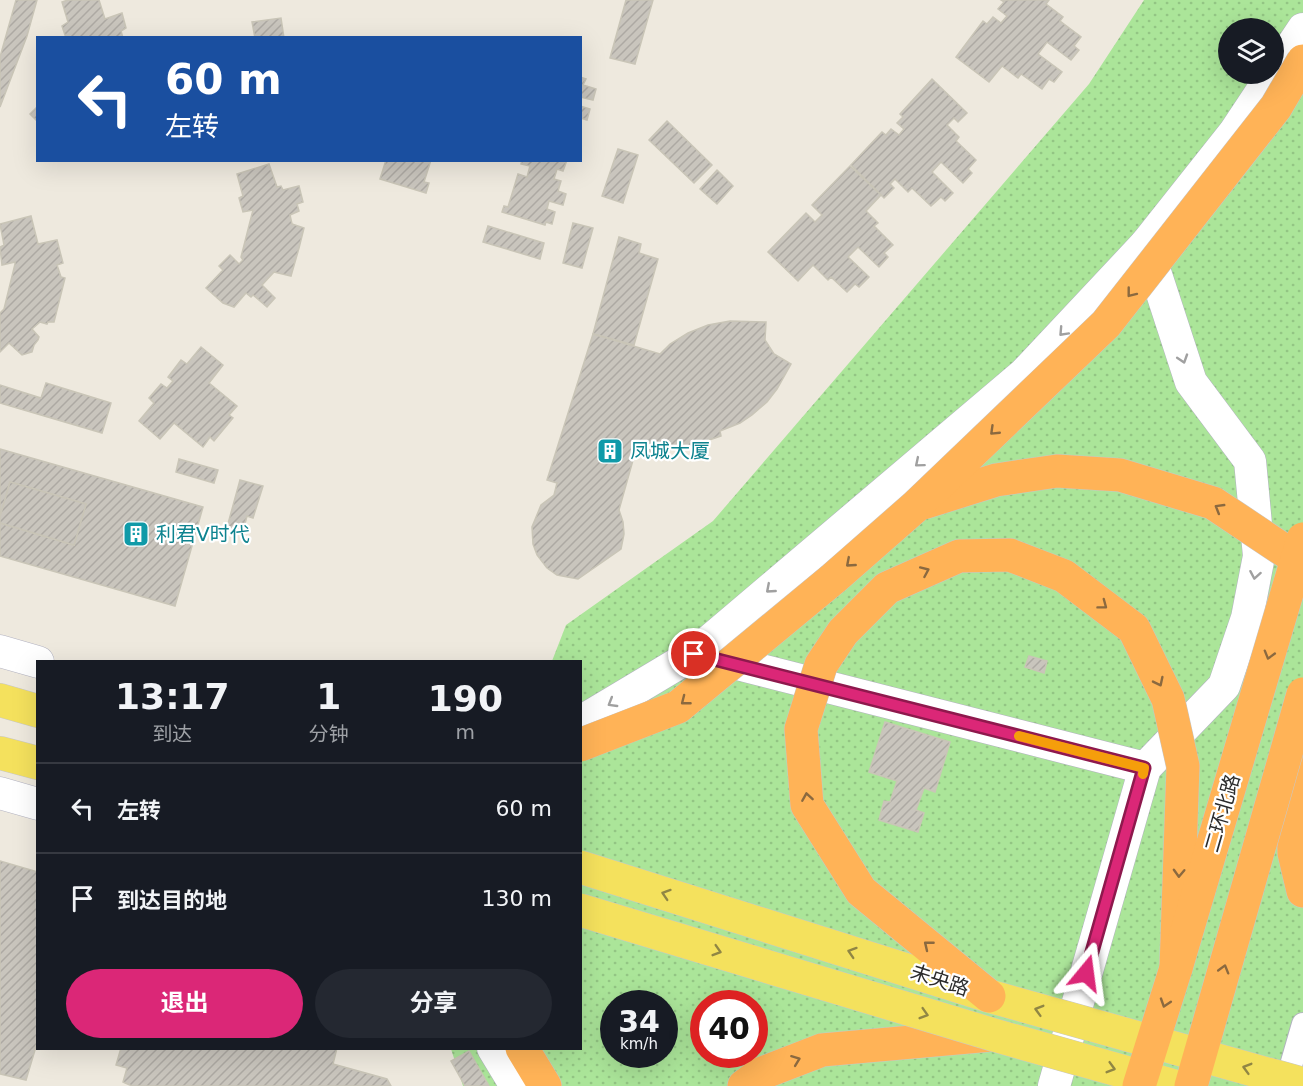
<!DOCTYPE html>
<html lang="zh">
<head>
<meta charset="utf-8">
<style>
  body { margin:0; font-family:"DejaVu Sans","Noto Sans SC",sans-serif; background:#242831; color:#f1f3f6; height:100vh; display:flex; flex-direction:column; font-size:22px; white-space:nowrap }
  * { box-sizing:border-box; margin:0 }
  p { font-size:20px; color:#9ea1a6 }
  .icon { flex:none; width:33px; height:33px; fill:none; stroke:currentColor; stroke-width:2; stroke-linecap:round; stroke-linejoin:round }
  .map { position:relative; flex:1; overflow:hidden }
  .details { position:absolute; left:36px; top:660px; width:546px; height:390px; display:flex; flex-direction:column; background:#171b24; border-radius:0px; box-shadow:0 6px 24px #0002 }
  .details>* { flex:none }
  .banner { position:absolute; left:36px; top:36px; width:546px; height:126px; border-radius:0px; box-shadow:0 6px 24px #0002; background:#1a4fa0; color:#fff; overflow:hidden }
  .fabs { position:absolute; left:1218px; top:18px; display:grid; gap:12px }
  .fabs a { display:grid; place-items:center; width:66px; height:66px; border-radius:50%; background:#171b24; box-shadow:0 6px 24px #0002; font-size:30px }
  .speed { position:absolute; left:600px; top:990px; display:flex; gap:12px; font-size:30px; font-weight:700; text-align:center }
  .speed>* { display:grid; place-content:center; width:78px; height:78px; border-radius:50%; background:#171b24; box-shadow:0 6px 24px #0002; line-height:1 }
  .speed small { font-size:15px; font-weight:400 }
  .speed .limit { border:9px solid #d22; background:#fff; color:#111 }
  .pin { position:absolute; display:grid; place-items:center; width:51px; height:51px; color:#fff; margin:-26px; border:3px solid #fff; border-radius:50%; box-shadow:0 2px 6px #0007 }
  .me { position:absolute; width:66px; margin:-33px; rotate:16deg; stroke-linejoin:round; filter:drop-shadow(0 0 4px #0008) }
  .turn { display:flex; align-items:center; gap:21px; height:126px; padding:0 30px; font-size:27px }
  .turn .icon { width:78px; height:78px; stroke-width:2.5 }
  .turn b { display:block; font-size:42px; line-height:51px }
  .eta { display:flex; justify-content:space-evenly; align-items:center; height:102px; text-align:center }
  .eta b { font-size:36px; font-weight:700; line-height:42px }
  .action { display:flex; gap:12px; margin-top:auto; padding:12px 30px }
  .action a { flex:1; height:69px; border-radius:36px; background:#db2777; color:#fff; font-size:24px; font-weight:700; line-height:69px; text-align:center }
  .action a+a { background:#242831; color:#f1f3f6 }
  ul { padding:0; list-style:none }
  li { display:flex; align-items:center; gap:18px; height:90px; padding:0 30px; border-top:2px solid #363941 }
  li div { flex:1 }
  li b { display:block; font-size:22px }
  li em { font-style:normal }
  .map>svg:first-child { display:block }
</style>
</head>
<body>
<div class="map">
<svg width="1303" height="1086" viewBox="0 0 1303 1086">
  <defs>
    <pattern id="grass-dots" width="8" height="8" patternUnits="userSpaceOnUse" patternTransform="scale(1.5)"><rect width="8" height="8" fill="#abe599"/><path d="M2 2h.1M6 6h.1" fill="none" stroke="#93c584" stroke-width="1.8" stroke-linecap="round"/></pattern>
    <pattern id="building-hatch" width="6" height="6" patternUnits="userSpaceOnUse" patternTransform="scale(1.5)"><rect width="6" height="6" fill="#c9c5bd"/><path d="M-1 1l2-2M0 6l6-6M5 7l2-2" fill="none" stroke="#ada9a3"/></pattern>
  </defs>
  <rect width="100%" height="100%" fill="#eee9de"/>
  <path fill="url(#grass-dots)" fill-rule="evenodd" d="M 1144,0 L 1303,0 L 1303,1086 L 463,1086 L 451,1049 L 580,1048 L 580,662 L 552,661 L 566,625 L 713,521 L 1089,84 ZM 1228,28 L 1274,28 L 1274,74 L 1228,74 ZM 614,1004 L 664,1004 L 664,1054 L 614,1054 ZM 704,1004 L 754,1004 L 754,1054 L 704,1054 Z"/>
  <g fill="url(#building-hatch)" stroke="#c9c5b7" stroke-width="1.5">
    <polygon points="16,0 37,0 27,36 0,107 0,57"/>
    <polygon points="68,0 99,0 105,19 122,13 126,28 121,31 123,38 66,38 62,26 68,22 62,2"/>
    <polygon points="626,0 653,0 635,64 610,58"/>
    <polygon points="1001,0 1049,0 1046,4 1063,17 1060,21 1081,37 1074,46 1079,50 1071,60 1047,42 1038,54 1062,72 1054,82 1049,79 1042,89 1021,74 1018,78 1002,66 989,82 956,57 983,21 987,24 993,17 1001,23 1007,16 998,9 1004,2"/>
    <polygon points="281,18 284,38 255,38 252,22"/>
    <polygon points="580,77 586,79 583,85 596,89 593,100 580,97"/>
    <polygon points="932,79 967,113 958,122 954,118 947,125 959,137 956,141 976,160 968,169 972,173 963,183 941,162 932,172 953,193 945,201 941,197 931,206 912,188 908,192 895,179 890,184 894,188 884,198 851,165 882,132 886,135 891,129 899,135 904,129 897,123 903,117 900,114"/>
    <polygon points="38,106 38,122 30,114"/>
    <polygon points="580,106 590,109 587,120 580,118"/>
    <polygon points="667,121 712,165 694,183 649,140"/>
    <polygon points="618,149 638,155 623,203 602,196"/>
    <polygon points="386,160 431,160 424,182 429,183 426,193 380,179"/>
    <polygon points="522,160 567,160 563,171 557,169 554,179 561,181 558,191 566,194 563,205 549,201 547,209 555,212 552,224 546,222 545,225 502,212 504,206 508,207 518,174 527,177 530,166 521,164"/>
    <polygon points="269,164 277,187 281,186 283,190 299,186 303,202 297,204 299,211 290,215 292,224 304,228 299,248 291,276 274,272 262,285 275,298 267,307 253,295 251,297 246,293 234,307 223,303 206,288 223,270 219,266 230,255 239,264 243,260 241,257 253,210 243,212 239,198 243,196 237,174"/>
    <polygon points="850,166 881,195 866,211 878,223 874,226 893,245 884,253 888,257 879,267 858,247 848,257 869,277 859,287 855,284 847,292 831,277 828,280 813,265 798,281 768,252 806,213 815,222 822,215 812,205"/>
    <polygon points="717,170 733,186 717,204 700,189"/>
    <polygon points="31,216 38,244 57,240 63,263 57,265 61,277 65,278 54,322 48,322 47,324 40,322 32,329 39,337 38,340 34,345 32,352 22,355 9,343 0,352 0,313 4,309 15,264 15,262 2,265 0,247 4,245 0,224"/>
    <polygon points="573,223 593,228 582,268 563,263"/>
    <polygon points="488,226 544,243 540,259 483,242"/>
    <polygon points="619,237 641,244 639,253 658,259 634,345 593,334"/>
    <polygon points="730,321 766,322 765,340 774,354 791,364 777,389 767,402 752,415 740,423 720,431 721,436 683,449 635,453 619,510 623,522 624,534 621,549 578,579 557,575 547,568 537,555 533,544 532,527 541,505 554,495 557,483 547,480 593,334 660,354 670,344 688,333 708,325"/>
    <polygon points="201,347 223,365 209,383 237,406 229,415 233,418 214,441 210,437 203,447 174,423 160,439 139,421 154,403 149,398 161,384 167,388 173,381 168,377 181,360 187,364"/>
    <polygon points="46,383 111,403 102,433 0,403 0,385 41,398"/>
    <polygon points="0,449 203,507 175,606 0,556 0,523 74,545 86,504 10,482 0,517"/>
    <polygon points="179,459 218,470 214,483 176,472"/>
    <polygon points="240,480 263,486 253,518 247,516 242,535 226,531"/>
    <polygon points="10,482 86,504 74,545 0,523 0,517"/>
    <polygon points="1029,656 1047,661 1044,673 1025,667"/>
    <polygon points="885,722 950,742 935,792 924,788 916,810 924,813 918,832 879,820 884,801 890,802 897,781 869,772"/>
    <polygon points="0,861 38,872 38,1040 26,1080 0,1074"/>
    <polygon points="121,1048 337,1048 333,1064 387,1079 391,1086 132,1086 123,1082 127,1068 116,1065"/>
    <polygon points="469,1051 489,1086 465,1086 451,1061"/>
  </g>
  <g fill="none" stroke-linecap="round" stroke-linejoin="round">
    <g stroke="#b2b2c0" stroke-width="24">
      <polyline id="street" points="1285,1086 1303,1024"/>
    </g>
    <g stroke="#b2b2c0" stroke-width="33">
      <g id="secondary">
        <polyline points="0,651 38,662"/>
        <polyline points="710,657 1145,768"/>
        <polyline points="580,719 587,718 694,654 1024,374 1146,244 1234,133 1303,29"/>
        <polyline points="0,793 38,804"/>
        <polyline points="493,1048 516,1086"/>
        <polyline points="1054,1086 1145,768 1224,686 1247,618 1259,556 1250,461 1191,382 1146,244"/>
      </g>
    </g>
    <g stroke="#c8c8c8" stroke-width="34">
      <g id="primary">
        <polyline points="0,700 38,711"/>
        <polyline points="0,753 38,763"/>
      </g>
    </g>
    <g stroke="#c8c8c8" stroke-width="34">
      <g id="highway">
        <polyline points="1292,744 1294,853 1303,891"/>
        <polyline points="522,1048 545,1086"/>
        <polyline points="744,1086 760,1074 822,1050 991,1035"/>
      </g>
    </g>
    <use href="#street" stroke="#fff" stroke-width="22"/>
    <use href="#secondary" stroke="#fff" stroke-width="32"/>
    <use href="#primary" stroke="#f4e15d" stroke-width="33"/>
    <use href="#highway" stroke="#ffb357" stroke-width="33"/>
    <g stroke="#c8c8c8" stroke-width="34" stroke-linecap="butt">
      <g id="primary-bridge">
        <polyline points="580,867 989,996 1303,1084"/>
        <polyline points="580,910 994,1035 1174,1086"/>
      </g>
    </g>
    <g stroke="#c8c8c8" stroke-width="34" stroke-linecap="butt">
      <g id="highway-bridge">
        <polyline points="923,503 996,480 1057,471 1120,475 1213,503 1303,563"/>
        <polyline points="580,745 678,707 834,578 916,506 1106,324 1276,107 1303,61"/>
        <polyline points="989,996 861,891 807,805 801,729 821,665 843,632 887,588 959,556 1010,555 1064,576 1134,629 1168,699 1183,766 1176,968"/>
        <polyline points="1139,1086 1176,968 1303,539"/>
        <polyline points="1191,1086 1303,694"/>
      </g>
    </g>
    <use href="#primary-bridge" stroke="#f4e15d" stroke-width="33"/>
    <use href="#highway-bridge" stroke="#ffb357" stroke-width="33"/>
  </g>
  <defs><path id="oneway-chevron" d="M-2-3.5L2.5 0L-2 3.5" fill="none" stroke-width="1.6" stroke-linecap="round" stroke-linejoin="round" transform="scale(1.5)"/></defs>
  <g stroke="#8b693f">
    <use href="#oneway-chevron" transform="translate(1131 293) rotate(128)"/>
    <use href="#oneway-chevron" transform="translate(994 431) rotate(136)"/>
    <use href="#oneway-chevron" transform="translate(1219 508) rotate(-149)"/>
    <use href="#oneway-chevron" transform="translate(850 563) rotate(139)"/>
    <use href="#oneway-chevron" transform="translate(925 571) rotate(-24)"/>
    <use href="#oneway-chevron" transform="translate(1103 605) rotate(37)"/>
    <use href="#oneway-chevron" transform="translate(1269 655) rotate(106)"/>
    <use href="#oneway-chevron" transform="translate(1159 682) rotate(64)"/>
    <use href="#oneway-chevron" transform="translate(685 701) rotate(142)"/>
    <use href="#oneway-chevron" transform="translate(807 797) rotate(-99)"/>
    <use href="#oneway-chevron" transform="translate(1179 873) rotate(92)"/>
    <use href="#oneway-chevron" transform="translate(928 945) rotate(-141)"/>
    <use href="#oneway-chevron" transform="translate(1224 969) rotate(-74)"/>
    <use href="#oneway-chevron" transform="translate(1165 1003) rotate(108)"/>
    <use href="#oneway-chevron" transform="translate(796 1060) rotate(-21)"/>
  </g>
  <g stroke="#a0a0a0">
    <use href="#oneway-chevron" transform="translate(1063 332) rotate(133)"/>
    <use href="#oneway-chevron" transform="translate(1183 359) rotate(72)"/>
    <use href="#oneway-chevron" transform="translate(919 463) rotate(140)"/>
    <use href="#oneway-chevron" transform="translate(1255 575) rotate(100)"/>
    <use href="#oneway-chevron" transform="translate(770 589) rotate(139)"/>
    <use href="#oneway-chevron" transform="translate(612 703) rotate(149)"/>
  </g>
  <g stroke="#908644">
    <use href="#oneway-chevron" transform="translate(666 894) rotate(-162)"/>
    <use href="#oneway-chevron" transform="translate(717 951) rotate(17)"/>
    <use href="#oneway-chevron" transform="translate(852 952) rotate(-162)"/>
    <use href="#oneway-chevron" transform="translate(1039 1010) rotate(-164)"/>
    <use href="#oneway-chevron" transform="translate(924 1014) rotate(17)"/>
    <use href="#oneway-chevron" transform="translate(1111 1068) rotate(16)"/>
    <use href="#oneway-chevron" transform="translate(1247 1068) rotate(-164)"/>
  </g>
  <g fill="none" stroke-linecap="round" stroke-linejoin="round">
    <g stroke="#8e194d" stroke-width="15">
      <polyline id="route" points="694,654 1144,768 1086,973"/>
    </g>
    <use href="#route" stroke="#db2777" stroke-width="10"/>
    <polyline stroke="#f59e0b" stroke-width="10" points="1019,736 1144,768 1143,774"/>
  </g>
  <defs>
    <g id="building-square" transform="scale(1.35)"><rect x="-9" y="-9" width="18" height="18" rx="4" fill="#0f9aa8" stroke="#fff"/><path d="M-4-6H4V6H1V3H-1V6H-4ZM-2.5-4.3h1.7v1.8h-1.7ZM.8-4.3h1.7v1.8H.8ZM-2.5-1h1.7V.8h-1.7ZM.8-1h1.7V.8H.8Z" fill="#fff"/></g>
  </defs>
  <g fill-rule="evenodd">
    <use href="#building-square" x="610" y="451"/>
    <use href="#building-square" x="136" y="534"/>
  </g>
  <g text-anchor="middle" stroke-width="4.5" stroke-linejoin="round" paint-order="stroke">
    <g font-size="20" fill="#0d838f" stroke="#fff" text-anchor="start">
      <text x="630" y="458">凤城大厦</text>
      <text x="156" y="541">利君V时代</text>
    </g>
    <g font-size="20" fill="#2c2c2c" stroke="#fff">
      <text transform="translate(1222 813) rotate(-74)" y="7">二环北路</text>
      <text transform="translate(940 980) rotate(18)" y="7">未央路</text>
    </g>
  </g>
</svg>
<div class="fabs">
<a><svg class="icon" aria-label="layers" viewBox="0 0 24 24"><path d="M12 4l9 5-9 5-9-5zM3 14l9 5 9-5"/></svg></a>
</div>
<div class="speed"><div>34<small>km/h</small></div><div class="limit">40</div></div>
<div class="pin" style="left:694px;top:654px;background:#d93025"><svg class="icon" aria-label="arrive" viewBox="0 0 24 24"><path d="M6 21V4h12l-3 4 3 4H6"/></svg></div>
<svg class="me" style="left:1086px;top:973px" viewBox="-20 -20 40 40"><path d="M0-17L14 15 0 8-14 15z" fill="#db2777" stroke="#fff" stroke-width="4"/></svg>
<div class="banner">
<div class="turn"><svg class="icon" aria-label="left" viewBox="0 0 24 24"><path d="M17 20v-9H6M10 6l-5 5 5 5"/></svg><div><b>60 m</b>左转</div></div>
</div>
<section class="details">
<div class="eta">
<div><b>13:17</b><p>到达</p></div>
<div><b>1</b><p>分钟</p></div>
<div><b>190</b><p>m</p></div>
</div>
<ul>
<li><svg class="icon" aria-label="left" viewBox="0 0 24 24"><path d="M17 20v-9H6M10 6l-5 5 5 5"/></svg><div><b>左转</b></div><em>60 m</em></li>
<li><svg class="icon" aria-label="arrive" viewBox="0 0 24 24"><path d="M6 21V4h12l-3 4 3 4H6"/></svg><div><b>到达目的地</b></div><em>130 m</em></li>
</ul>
<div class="action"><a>退出</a><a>分享</a></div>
</section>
</div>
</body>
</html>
